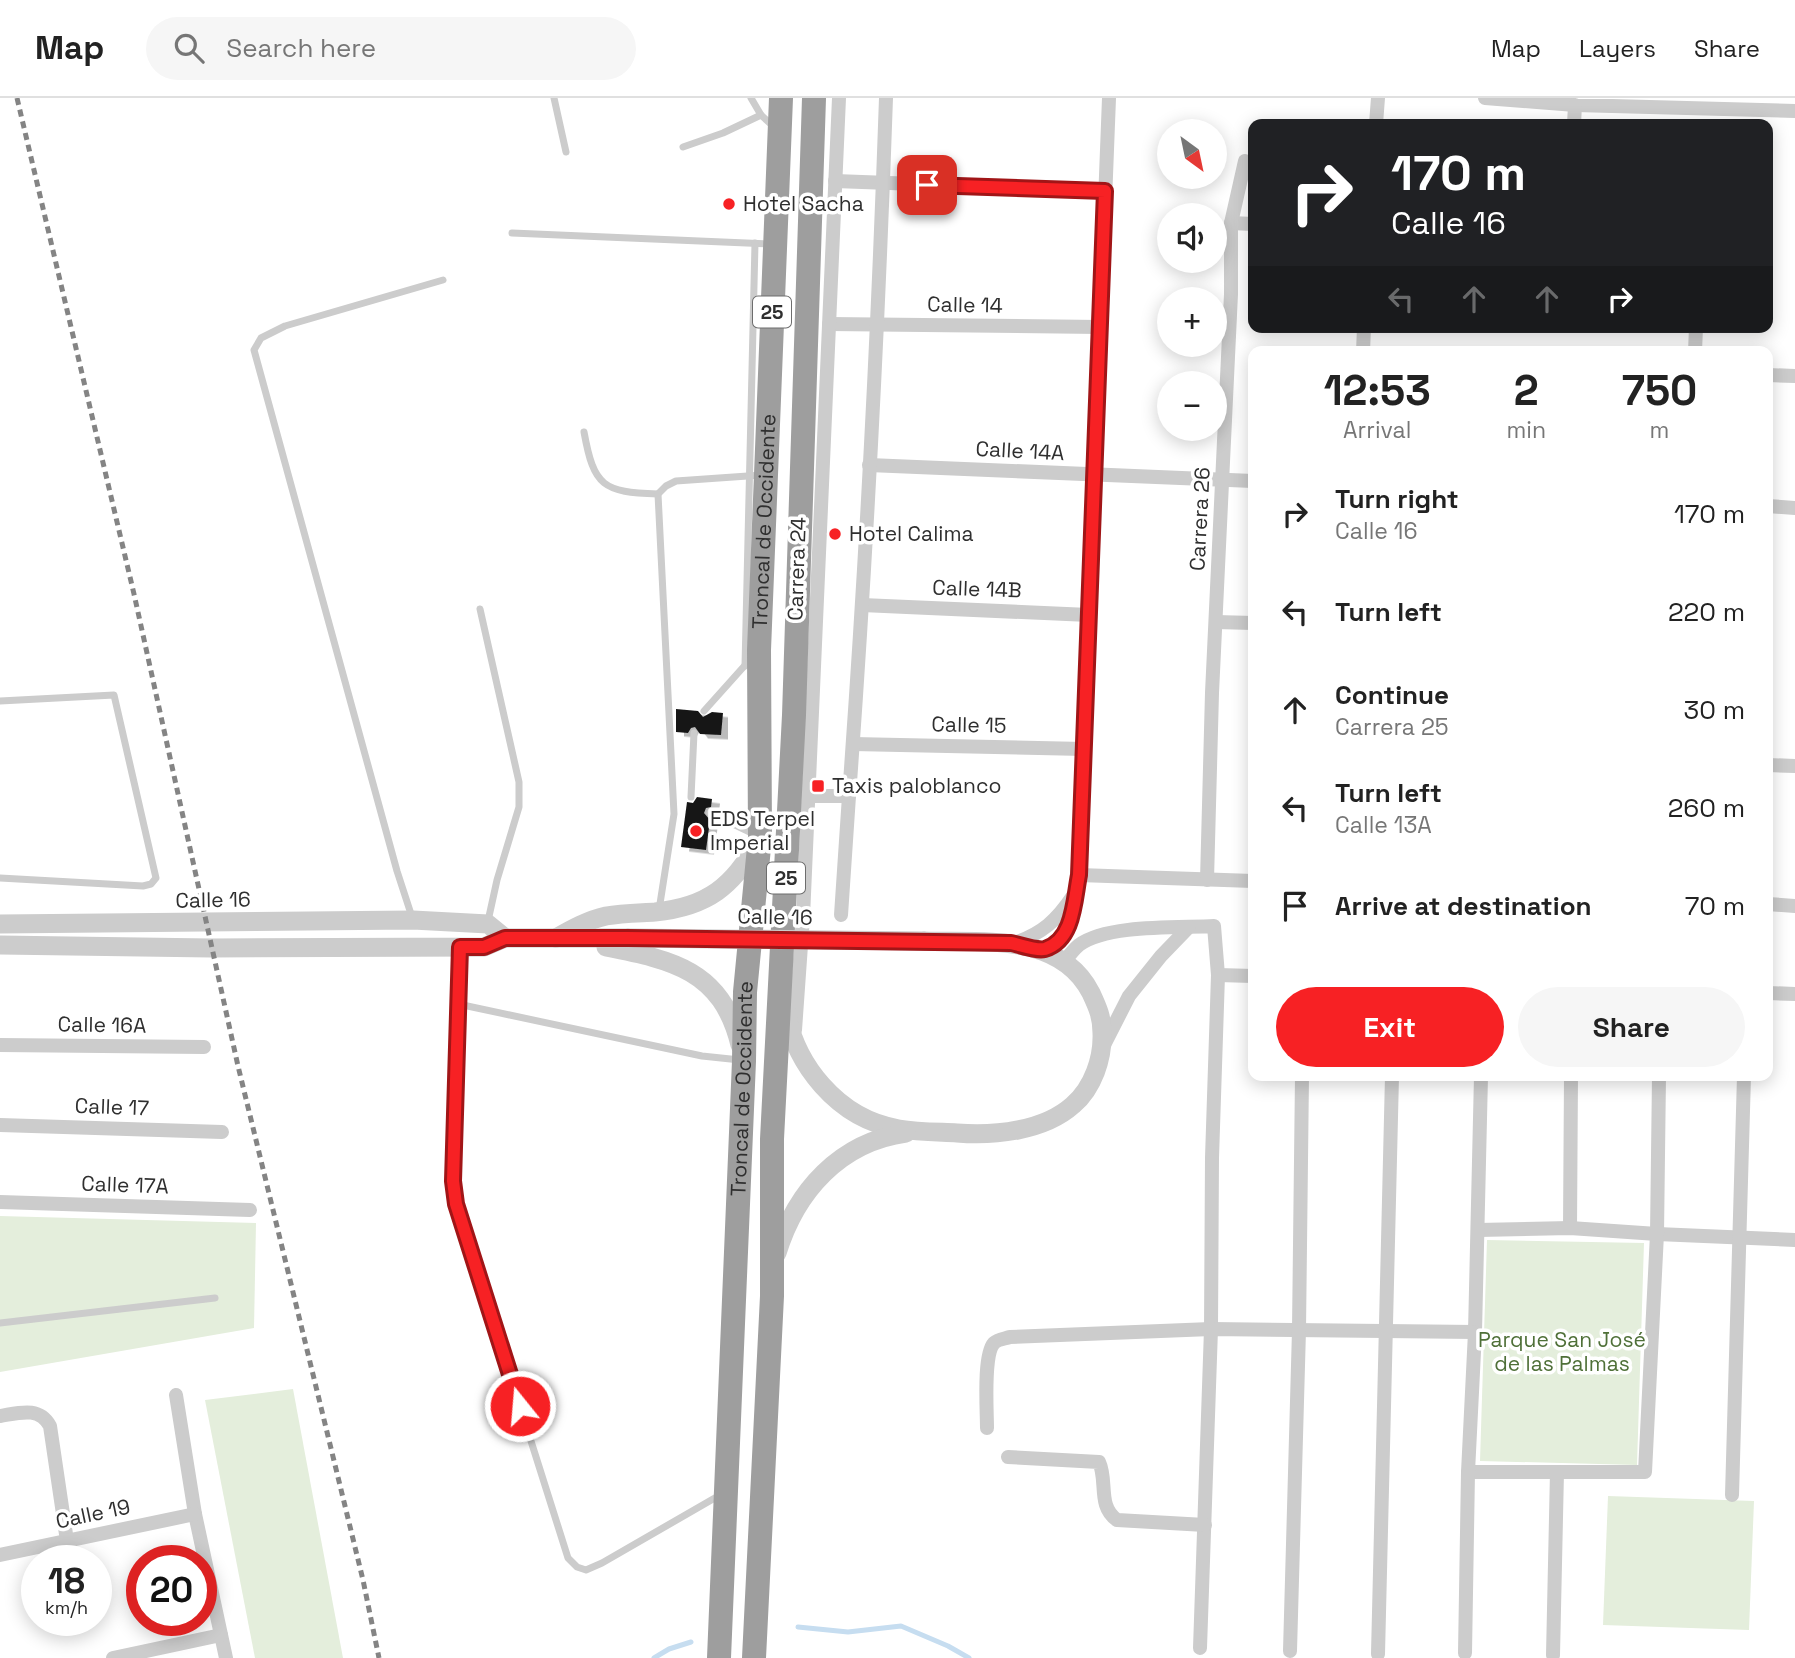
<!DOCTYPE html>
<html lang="en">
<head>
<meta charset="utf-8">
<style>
  body { margin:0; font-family:"Space Grotesk",sans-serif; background:#f6f6f6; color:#222; height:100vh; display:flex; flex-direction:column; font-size:26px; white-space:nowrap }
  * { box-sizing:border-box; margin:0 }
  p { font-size:23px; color:#767676 }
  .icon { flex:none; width:38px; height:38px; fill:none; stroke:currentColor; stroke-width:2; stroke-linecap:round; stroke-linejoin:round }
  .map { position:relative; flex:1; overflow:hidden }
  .side { position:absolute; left:1248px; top:248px; width:525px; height:735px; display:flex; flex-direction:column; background:#fff; border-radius:14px; box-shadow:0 4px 18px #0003 }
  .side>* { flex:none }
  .top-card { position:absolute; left:1248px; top:21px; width:525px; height:214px; border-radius:14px; box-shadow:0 4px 18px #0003; background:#202124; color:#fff; overflow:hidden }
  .needle { width:46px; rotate:147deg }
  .tools { position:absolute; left:1157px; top:21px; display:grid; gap:14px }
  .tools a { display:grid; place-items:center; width:70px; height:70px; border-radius:50%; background:#fff; box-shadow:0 4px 18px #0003; font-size:35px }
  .speed { position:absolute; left:21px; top:1447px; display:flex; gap:14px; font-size:35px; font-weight:700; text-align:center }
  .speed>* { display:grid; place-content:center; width:91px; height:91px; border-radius:50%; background:#fff; box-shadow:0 4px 18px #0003; line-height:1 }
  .speed small { font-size:18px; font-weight:400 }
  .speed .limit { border:10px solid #d22; background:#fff; color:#111 }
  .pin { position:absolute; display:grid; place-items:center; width:60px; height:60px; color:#fff; margin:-30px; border-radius:14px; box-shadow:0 4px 10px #0006 }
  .me { position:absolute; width:77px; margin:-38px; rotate:343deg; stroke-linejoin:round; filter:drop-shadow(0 0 5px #0008) }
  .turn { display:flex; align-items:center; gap:24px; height:147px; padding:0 28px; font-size:32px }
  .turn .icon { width:91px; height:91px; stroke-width:2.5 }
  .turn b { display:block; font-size:49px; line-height:60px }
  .lanes { display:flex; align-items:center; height:66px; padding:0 28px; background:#0003; justify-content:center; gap:35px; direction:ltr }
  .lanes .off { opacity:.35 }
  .eta { display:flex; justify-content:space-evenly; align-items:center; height:119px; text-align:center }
  .eta b { font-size:42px; font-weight:800; line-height:49px }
  .cta { display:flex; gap:14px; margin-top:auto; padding:14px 28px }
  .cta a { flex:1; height:80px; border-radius:42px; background:#f72124; color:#fff; font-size:28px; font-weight:800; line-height:80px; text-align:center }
  .cta a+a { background:#f6f6f6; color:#222 }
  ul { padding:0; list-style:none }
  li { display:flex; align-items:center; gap:21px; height:98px; padding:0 28px }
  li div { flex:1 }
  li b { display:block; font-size:26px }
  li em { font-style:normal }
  header { display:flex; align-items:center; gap:42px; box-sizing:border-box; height:98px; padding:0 35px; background:#fff; border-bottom:2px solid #e0e0e0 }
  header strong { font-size:33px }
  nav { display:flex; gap:38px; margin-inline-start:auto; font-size:24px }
  .search { width:490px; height:63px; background:#f6f6f6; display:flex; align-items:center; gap:18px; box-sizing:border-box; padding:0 24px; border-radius:38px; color:#767676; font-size:26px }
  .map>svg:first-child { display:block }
</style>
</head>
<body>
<header>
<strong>Map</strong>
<div class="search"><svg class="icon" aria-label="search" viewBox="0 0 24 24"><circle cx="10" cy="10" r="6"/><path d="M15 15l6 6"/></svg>Search here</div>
<nav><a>Map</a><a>Layers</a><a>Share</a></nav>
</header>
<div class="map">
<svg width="1795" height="1560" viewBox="0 0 1795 1560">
  <defs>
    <filter id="shadow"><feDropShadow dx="8" dy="4.5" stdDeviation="0" flood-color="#0004"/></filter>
  </defs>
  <rect width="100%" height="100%" fill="#fff"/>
  <g fill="#e4eedc">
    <polygon points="0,1118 256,1125 254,1230 0,1274"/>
    <polygon points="1487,1142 1644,1145 1637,1367 1480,1363"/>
    <polygon points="293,1291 343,1560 255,1560 205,1302"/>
    <polygon points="1608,1398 1754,1403 1749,1532 1603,1527"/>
  </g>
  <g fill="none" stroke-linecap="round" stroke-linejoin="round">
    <g stroke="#c6ddf0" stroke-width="5">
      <polyline points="798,1529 848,1534 901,1528 948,1548 969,1560"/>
      <polyline points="654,1560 669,1551 691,1544"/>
    </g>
  </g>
  <g fill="#161616" filter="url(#shadow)">
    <polygon points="676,611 698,613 703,619 712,614 723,615 721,637 700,636 695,629 691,630 688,635 676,634"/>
    <polygon points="697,699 712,701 711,709 706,710 704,715 710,722 706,752 681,749 687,704 693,705"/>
  </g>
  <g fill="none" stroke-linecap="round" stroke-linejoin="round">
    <g stroke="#ccc" stroke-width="7">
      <polyline points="554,0 566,54"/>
      <polyline points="751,0 761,17 774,29"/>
      <polyline points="683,49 723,35 761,17"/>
      <polyline points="512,135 770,146"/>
      <path d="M 584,334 C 594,389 603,394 658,396"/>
      <polyline points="480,511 519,684 519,709 497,782 488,823"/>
      <polyline points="745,568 755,145"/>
      <polyline points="0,603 114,597 156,780 151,786 143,788 0,780"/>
      <polyline points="704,613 747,565"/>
      <polyline points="691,699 694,635"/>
      <polyline points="710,715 756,737"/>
      <polyline points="659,812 674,716 658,396 666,388 676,383 762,377"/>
      <polyline points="412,819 397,773 254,252 261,240 285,228 443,182"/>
      <polyline points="460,850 453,1083 456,1106 568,1460 577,1469 586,1472 602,1465 720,1397"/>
      <polyline points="458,906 702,958 740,962"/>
      <polyline points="0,1225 215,1200"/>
    </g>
    <g stroke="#ccc" stroke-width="14">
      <polyline points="1485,0 1575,7 1795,13"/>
      <polyline points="1376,26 1378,0"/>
      <polyline points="1574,26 1575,7"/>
      <polyline points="835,83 1105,93"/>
      <polyline points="1231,125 1253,126"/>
      <polyline points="829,226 1100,229"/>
      <polyline points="1363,254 1364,229"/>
      <polyline points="1695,254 1696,229"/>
      <polyline points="1768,277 1795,278"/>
      <polyline points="869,367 1253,383"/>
      <polyline points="1768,408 1795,410"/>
      <polyline points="862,507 1089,517"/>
      <polyline points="1216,524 1253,525"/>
      <polyline points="853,646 1084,651"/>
      <polyline points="1768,667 1795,668"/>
      <path d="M 808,698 L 849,698 C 866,465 878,233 886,0"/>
      <polyline points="1079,777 1253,783"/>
      <polyline points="1207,782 1212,595 1231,196 1231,125 1245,63"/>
      <polyline points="1768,806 1795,808"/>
      <polyline points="841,817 849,698"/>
      <path d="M 1014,845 C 1042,836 1057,822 1073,798"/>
      <path d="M 1043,852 C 1075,835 1072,809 1079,777 L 1109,0"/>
      <path d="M 1064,863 C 1069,858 1074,851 1079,847 C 1107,826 1179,830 1214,828 L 1218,877 L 1212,1060 L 1211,1231 L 1200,1550"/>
      <polyline points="1218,877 1253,878"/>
      <polyline points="1768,895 1795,896"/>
      <polyline points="795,932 803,819 839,0"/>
      <polyline points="0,947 204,949"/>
      <polyline points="1103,949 1129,898 1161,858 1189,829"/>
      <polyline points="0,1027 222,1034"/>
      <polyline points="0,1104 250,1112"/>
      <polyline points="1570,1130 1571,978"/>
      <polyline points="1478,1132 1570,1130 1657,1136 1795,1142"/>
      <polyline points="176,1297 195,1416 226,1560"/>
      <path d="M 0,1318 C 19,1315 39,1308 50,1328 L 67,1443"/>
      <path d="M 987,1330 C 987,1312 983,1257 994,1245 C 998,1241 1004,1241 1010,1239 L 1211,1231 L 1475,1234 L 1481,978"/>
      <path d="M 1008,1359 L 1099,1364 C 1108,1383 1097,1408 1117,1422 L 1205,1427"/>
      <polyline points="1468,1374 1645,1374 1657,1136 1659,978"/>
      <polyline points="1732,1397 1744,978"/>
      <polyline points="0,1457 195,1416"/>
      <polyline points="1290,1553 1299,1232 1302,978"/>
      <polyline points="1465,1555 1468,1374 1475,1234"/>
      <polyline points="1378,1556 1392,978"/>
      <polyline points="1553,1557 1557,1374"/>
      <polyline points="113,1560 221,1537"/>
    </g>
    <g stroke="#ccc" stroke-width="19">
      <polyline points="0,826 413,822 488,826 505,840"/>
      <path d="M 556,840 C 572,831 588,822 606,818 C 622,815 639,815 655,814 C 707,809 734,788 758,743"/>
      <polyline points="0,847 211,850 484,849 505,840 628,840"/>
      <path d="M 606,849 C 672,862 722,872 740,947"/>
      <path d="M 785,907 C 793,966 838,1021 899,1031 C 918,1034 938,1034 957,1035 C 995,1038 1044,1033 1073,1007 C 1093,990 1103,960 1102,935 C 1102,919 1098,910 1091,895 C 1060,834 982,845 924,843"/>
      <path d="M 777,1155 C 796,1093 840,1044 906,1035"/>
    </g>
    <g stroke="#9e9e9e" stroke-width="24">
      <path id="s1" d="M 719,1560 L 744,963 L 745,894 L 760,739 L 759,552 L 781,0"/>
      <polyline points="754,1560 772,1198 772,1041 794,617 814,0"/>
    </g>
    <polyline stroke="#848484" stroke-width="5" stroke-dasharray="7 5" stroke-linecap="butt" points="17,0 134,496 238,968 363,1482 379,1560"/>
    <polyline stroke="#ccc" stroke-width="19" points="628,840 924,843"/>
  </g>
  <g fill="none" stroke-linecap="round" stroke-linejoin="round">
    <g stroke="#a11517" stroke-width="18">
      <path id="route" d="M 520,1308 L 456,1106 L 453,1083 L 460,849 L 484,849 L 505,840 L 628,840 L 1011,845 C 1021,847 1036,853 1045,851 C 1074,842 1074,802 1079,777 L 1105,93 L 927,87"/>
    </g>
    <use href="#route" stroke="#f72124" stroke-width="12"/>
  </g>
  <g fill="#f72124" stroke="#fff" stroke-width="2.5">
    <circle cx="729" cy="106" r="7"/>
    <circle cx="835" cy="436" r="7"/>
    <rect x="811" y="681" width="14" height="14" rx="3.5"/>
    <circle cx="696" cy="733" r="7"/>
  </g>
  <g text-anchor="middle" stroke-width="7" stroke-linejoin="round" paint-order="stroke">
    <g fill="#fff" stroke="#6d6d6d" stroke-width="2">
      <rect x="753" y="198.5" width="38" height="31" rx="5"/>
      <rect x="767" y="764.5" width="38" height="31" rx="5"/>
    </g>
    <g font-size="19" font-weight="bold" fill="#2f2f2f">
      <text x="772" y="221">25</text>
      <text x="786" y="787">25</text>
    </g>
    <g font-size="21" fill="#2f2f2f" stroke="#fff" text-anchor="start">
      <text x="743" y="113">Hotel Sacha</text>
      <text x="849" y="443">Hotel Calima</text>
      <text x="832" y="695">Taxis paloblanco</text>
      <text x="710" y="728">EDS Terpel<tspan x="710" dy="24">Imperial</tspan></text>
    </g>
    <g font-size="21" fill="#2f2f2f" stroke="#fff">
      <text transform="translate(965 207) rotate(1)" y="7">Calle 14</text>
      <text transform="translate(1020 353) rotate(3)" y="7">Calle 14A</text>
      <text transform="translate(1200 421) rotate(-87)" y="7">Carrera 26</text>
      <text dy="7" stroke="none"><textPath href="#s1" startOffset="1138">Troncal de Occidente</textPath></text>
      <text transform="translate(797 471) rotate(-88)" y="7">Carrera 24</text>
      <text transform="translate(977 491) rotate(2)" y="7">Calle 14B</text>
      <text transform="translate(969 627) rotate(1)" y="7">Calle 15</text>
      <text transform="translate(213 802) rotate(-1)" y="7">Calle 16</text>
      <text transform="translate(775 819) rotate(1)" y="7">Calle 16</text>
      <text transform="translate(102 927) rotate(1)" y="7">Calle 16A</text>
      <text dy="7" stroke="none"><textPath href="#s1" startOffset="570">Troncal de Occidente</textPath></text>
      <text transform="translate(112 1009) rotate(2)" y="7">Calle 17</text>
      <text transform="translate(125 1087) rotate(2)" y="7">Calle 17A</text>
      <text transform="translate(93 1416) rotate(-12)" y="7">Calle 19</text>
    </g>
    <g font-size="21" fill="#4f7038" stroke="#fff">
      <text x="1562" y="1249">Parque San José<tspan x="1562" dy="24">de las Palmas</tspan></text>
    </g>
  </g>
</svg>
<div class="tools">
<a><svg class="needle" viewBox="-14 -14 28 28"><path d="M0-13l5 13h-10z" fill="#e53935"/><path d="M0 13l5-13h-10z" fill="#767676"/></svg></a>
<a><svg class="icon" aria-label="sound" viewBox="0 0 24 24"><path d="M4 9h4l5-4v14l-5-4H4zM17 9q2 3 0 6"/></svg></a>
<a>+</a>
<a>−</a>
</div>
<div class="speed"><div>18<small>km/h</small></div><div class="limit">20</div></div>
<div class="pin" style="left:927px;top:87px;background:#d93025"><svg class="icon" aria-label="arrive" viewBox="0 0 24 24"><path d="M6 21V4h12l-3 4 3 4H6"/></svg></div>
<svg class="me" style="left:520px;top:1308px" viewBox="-20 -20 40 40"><circle r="17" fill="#f72124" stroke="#fff" stroke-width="3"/><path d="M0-11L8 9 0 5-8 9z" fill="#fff"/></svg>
<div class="top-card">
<div class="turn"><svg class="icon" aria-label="right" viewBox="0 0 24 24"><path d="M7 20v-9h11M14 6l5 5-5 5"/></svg><div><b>170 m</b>Calle 16</div></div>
<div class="lanes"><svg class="icon off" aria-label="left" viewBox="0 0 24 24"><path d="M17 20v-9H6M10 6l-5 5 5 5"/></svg><svg class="icon off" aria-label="ahead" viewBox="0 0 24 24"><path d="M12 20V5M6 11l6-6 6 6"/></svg><svg class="icon off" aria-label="ahead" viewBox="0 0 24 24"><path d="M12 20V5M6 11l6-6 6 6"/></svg><svg class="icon" aria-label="right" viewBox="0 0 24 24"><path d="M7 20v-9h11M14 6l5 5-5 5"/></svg></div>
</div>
<section class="side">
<div class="eta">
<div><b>12:53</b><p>Arrival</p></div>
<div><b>2</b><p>min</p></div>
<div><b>750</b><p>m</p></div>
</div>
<ul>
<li><svg class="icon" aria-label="right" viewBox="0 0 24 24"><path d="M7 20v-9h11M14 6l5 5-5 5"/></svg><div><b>Turn right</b><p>Calle 16</p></div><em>170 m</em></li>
<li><svg class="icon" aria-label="left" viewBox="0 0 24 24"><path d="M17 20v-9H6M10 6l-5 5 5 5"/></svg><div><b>Turn left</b></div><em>220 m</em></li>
<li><svg class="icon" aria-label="ahead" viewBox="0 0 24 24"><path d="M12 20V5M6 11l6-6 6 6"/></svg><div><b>Continue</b><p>Carrera 25</p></div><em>30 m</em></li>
<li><svg class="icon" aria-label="left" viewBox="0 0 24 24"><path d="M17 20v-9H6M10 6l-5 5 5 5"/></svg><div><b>Turn left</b><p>Calle 13A</p></div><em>260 m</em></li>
<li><svg class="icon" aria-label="arrive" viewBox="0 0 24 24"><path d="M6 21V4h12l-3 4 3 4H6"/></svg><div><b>Arrive at destination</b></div><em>70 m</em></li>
</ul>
<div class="cta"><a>Exit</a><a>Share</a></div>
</section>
</div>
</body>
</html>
